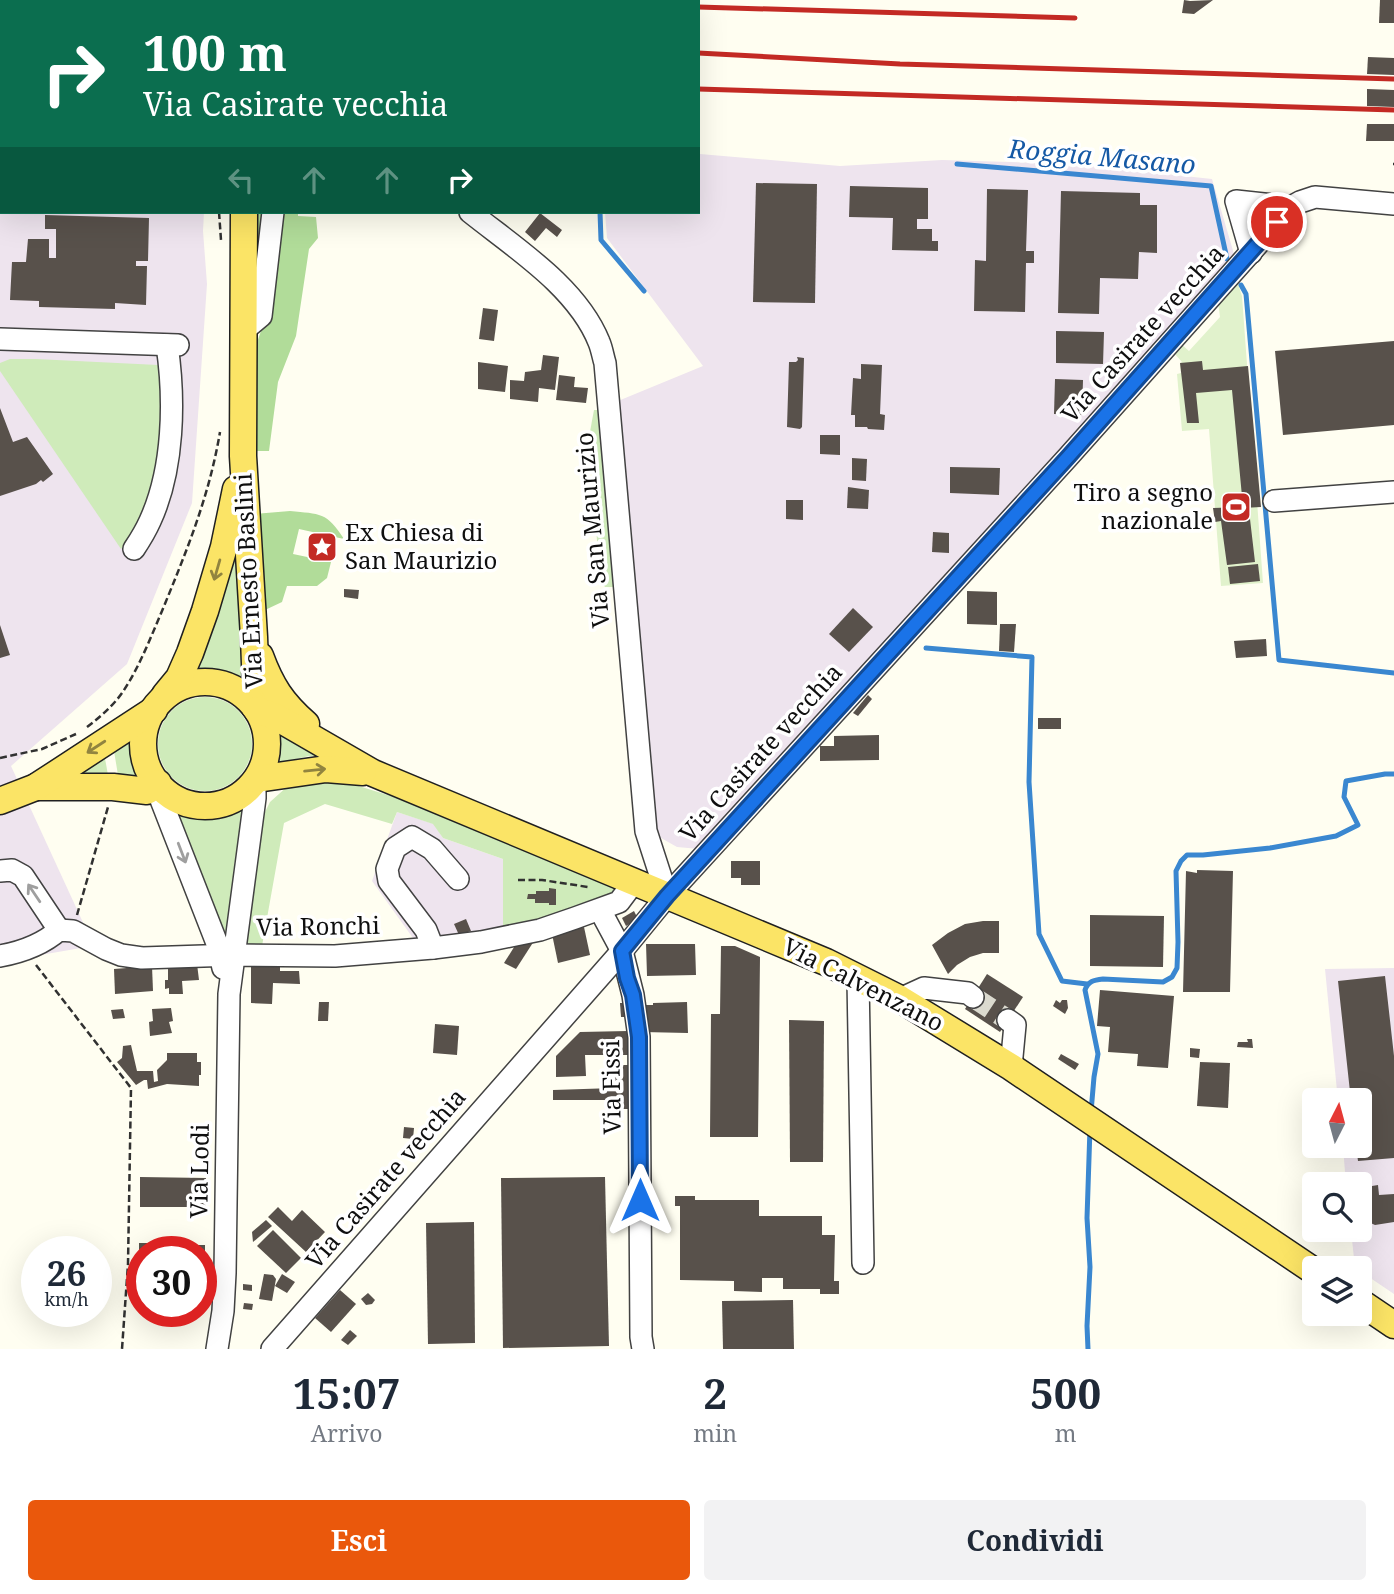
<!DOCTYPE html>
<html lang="it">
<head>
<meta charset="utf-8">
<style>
  body { margin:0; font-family:"Noto Serif",serif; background:#f2f2f3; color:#1f2937; height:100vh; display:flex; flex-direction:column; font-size:26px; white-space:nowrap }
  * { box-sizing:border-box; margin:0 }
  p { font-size:23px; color:#747a83 }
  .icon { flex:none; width:38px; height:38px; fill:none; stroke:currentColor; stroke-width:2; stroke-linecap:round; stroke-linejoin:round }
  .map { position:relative; height:1349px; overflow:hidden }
  .details { display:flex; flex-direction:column; background:#fff; flex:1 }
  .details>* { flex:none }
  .banner { position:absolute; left:0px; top:0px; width:700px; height:214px; box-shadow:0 7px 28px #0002; background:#0b6e4f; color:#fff; overflow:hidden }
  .needle { width:46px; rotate:6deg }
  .controls { position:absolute; left:1302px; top:1088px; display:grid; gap:14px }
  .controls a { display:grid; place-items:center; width:70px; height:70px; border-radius:7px; background:#fff; box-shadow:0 7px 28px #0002; font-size:35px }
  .speed { position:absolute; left:21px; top:1236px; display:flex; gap:14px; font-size:35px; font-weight:700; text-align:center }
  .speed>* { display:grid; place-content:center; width:91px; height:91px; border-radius:50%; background:#fff; box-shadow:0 7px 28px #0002; line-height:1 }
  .speed small { font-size:18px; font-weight:400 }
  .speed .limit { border:10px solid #d22; background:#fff; color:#111 }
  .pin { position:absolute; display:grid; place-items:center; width:60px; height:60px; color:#fff; margin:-30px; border:4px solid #fff; border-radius:50%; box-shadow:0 2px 7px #0007 }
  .me { position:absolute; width:77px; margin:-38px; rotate:0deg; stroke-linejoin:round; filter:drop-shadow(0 0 5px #0008) }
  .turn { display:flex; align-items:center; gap:24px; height:147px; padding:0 28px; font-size:32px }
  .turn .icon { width:91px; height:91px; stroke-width:2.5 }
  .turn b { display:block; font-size:49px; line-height:60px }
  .lanes { display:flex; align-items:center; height:66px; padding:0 28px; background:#0003; justify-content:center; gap:35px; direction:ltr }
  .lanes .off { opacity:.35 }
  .eta { display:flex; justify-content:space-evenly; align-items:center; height:119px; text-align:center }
  .eta b { font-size:42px; font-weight:700; line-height:49px }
  .button { display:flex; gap:14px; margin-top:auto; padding:14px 28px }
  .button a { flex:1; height:80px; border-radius:7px; background:#ea580c; color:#fff; font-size:28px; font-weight:700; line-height:80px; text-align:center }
  .button a+a { background:#f2f2f3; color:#1f2937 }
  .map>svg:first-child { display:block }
</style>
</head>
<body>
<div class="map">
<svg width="1394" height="1349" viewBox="0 0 1394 1349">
  <rect width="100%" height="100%" fill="#fffef1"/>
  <g fill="#eee4ee">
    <polygon points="700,154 840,166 942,160 1073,164 1212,179 1234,254 712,840 699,849 677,847 661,838 652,814 618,401 703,366 607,238 605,212 698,212 698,161"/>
    <polygon points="0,195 2,195 2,212 204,212 203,231 207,284 192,503 127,664 11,766 86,929 81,948 0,962"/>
    <polygon points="397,812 434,824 443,838 503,859 503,929 457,937 413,938 372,881"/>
    <polygon points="1394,968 1394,1294 1360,1271 1360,1269 1355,1268 1351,1230 1360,1230 1360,1185 1346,1185 1343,1146 1360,1146 1360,1101 1338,1101 1325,969"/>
  </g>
  <g fill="#cfebba">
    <polygon points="10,359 36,359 158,365 161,371 164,418 159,471 140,525 121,549 0,371 0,363"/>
    <polygon points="594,410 598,410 616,587 605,587 600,579 589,437"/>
    <path d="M 236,521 L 245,686 C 229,676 213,675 196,673 L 225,591 Z"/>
    <circle cx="205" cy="744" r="47"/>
    <polygon points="274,722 325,756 309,756 274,764 275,735"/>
    <polygon points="136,737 136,755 143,778 118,775 114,751"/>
    <polygon points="104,753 108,775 83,775 71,772"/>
    <polygon points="316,780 349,783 394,797 500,840 613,879 620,891 540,923 503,929 503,859 443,838 433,824 397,812 392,824 325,804 284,823 262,946 245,947 261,820 270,802 289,785"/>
    <path d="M 239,804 L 243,804 L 244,806 L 234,866 L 229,943 L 227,944 L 175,809 L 179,808 C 199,815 219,814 239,804 Z"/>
  </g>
  <g fill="#b1dc99">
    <polygon points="256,212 298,212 298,216 316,217 318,238 309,249 296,336 278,382 269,451 252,451 255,348 266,317 255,255"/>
    <path d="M 290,511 C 320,514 327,512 344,539 L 299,529 L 293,554 L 331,562 L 327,578 L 317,586 L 287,586 L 282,602 L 265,610 L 254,514 Z"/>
  </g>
  <polygon fill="#e1f2cc" points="1237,281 1242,296 1263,583 1221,586 1209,429 1182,431 1177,374 1181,373 1180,363 1182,362 1174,353 1181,344 1189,351 1220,317 1218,302"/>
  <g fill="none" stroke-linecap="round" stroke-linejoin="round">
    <g stroke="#3a87d0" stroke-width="5">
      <polyline points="957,164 1211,186 1227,259"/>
      <polyline points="600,212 601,240 644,291"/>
      <polyline points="1241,285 1246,294 1279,660 1394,673"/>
      <polyline points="926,648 1032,657 1029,782 1039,934 1062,981 1087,984"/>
      <path d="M 1091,1112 L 1094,1077 L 1098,1054 L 1085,990 C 1088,981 1094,980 1103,979 L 1163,982 L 1172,977 L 1177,968 L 1178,942 L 1176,871 L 1181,861 L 1187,855 L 1203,855 L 1270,848 L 1336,836 L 1358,825 L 1344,797 L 1346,781 L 1385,774 L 1394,774"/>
      <polyline points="1088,1349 1087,1326 1090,1267 1087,1218 1090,1128"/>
    </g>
  </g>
  <g fill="#58514b">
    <polygon points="1184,0 1190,1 1213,0 1194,14 1182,13"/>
    <polygon points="1380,0 1394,0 1394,23 1379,23"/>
    <polygon points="1368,57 1394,58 1394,75 1367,74"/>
    <polygon points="1367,89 1394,90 1394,107 1367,106"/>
    <polygon points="1367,124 1394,124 1394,141 1366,141"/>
    <polygon points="756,183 817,184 815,303 753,302"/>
    <polygon points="850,186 928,188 928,219 917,219 917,229 932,229 932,241 938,241 938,251 892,250 893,218 849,217"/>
    <polygon points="987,189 1028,190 1026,251 1034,251 1034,263 1026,263 1025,312 974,311 975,260 986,261"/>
    <polygon points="1061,191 1140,193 1140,205 1157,205 1157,253 1139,252 1138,279 1100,278 1099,314 1058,313"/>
    <polygon points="540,213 562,230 557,237 546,228 535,241 525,232"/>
    <polygon points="45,215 149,218 148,261 136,261 136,266 147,266 146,305 115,303 115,309 39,307 39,301 10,300 12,262 26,262 28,239 49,239 49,258 56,258 56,229 45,229"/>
    <polygon points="483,308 498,310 494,341 479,339"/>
    <polygon points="1056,331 1104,332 1103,364 1056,363"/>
    <polygon points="1394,341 1394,425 1283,435 1275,351"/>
    <polygon points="543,355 559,357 555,390 539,388 538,402 510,399 510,380 524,381 525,372 541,370"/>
    <polygon points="797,357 804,358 802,427 800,429 787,427 789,362 796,362 798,360"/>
    <polygon points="1202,361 1203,370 1248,366 1261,507 1243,508 1244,511 1248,511 1248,520 1250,519 1255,562 1227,565 1221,521 1215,522 1213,508 1243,507 1232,390 1196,393 1199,423 1187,423 1180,363"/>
    <polygon points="478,362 508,366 505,392 478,389"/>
    <polygon points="861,364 882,365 880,414 885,415 884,430 868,429 867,427 855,427 855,415 851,415 853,378 861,379"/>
    <polygon points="559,375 575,377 574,387 588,388 586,403 556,400"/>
    <polygon points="1055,379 1083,380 1082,415 1054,414"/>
    <polygon points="0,408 13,442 27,437 53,474 43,482 41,480 36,484 0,496"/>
    <polygon points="820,435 840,435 840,455 820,454"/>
    <polygon points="852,458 867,459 866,481 852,480"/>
    <polygon points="950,467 1000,468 999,495 950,493"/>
    <polygon points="848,487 869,490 868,509 847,508"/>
    <polygon points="786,500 803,500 803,520 786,519"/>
    <polygon points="933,532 949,533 949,553 932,552"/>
    <polygon points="1258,564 1260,581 1230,584 1228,567"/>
    <polygon points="344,589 359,590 358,599 344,597"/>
    <polygon points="967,591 997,592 997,625 967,624"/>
    <polygon points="853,608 873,627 849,652 829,634"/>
    <polygon points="1000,624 1016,624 1014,652 999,651"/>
    <polygon points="0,625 10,655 0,658"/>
    <polygon points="1266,639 1267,656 1236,658 1234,641"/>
    <polygon points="868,695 872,699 858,716 853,713"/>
    <rect x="1038" y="718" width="23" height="11"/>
    <polygon points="879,735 879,760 820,761 820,746 834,746 834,736"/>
    <polygon points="731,861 760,861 760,885 741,885 741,878 731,878"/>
    <polygon points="1197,870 1233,871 1230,992 1183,992 1186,871 1197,873"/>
    <polygon points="549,888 556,889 556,905 549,905 549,903 535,903 535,899 527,899 528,894 536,894 536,891 549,891"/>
    <polygon points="634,911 638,919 626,926 622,918"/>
    <polygon points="1090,915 1164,916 1163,967 1090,966"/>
    <polygon points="466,919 471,931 459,935 454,924"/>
    <polygon points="983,921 999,921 999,953 983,953 970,957 957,965 948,974 932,945 948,933 965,924"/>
    <polygon points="584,927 590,955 558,963 552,934"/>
    <polygon points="534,941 516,969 504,963 516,944"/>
    <polygon points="646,944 695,944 696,975 647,976"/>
    <polygon points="721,946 735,946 760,957 758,1137 710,1137 711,1014 720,1014"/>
    <polygon points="197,964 199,980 182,981 183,994 169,994 169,988 165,989 165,980 168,980 168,966"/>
    <polygon points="251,965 280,966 280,971 299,971 300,984 273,983 272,1004 251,1003"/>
    <polygon points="152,966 153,991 115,994 114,969"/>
    <polygon points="987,974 1023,997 1000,1032 965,1009"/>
    <polygon points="1385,976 1394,1056 1394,1158 1358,1161 1356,1146 1360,1146 1360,1101 1351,1101 1338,981"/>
    <polygon points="1100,990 1174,996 1168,1068 1137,1066 1138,1054 1108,1052 1110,1027 1097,1026"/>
    <polygon points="1056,1000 1060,1003 1062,1000 1067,1000 1068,1008 1065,1014 1053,1006"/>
    <polygon points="319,1002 329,1002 328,1021 318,1021"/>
    <polygon points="687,1002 688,1033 643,1032 641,1005 653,1005 653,1003"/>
    <polygon points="620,1003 626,1003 627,1017 621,1017"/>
    <polygon points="171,1008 173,1021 169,1022 172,1033 150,1036 149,1022 153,1021 152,1009"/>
    <polygon points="123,1009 125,1018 113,1019 111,1010"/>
    <polygon points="789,1020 824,1021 823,1162 790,1162"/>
    <polygon points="435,1024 459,1026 457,1055 433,1053"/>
    <polygon points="628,1031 628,1055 585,1055 586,1076 556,1077 556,1056 580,1032"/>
    <polygon points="1247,1039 1252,1039 1253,1048 1237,1047 1238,1042 1248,1042"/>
    <polygon points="131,1045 137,1071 153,1071 154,1082 158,1081 157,1070 167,1060 167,1053 197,1053 197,1062 201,1062 201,1075 199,1075 199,1086 167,1084 148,1089 147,1080 144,1080 136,1085 117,1062 122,1058 123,1046"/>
    <polygon points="1190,1048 1200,1049 1199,1058 1190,1057"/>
    <polygon points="1061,1054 1079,1064 1075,1070 1058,1059"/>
    <polygon points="1200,1062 1230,1063 1228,1108 1197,1106"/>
    <polygon points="614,1065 629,1065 630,1109 615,1109 614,1100 553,1100 553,1090 614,1088"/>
    <polygon points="404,1127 414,1128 413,1139 403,1138"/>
    <polygon points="140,1177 206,1178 206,1207 140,1207"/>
    <polygon points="605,1177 609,1346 503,1348 501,1178"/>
    <polygon points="1378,1185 1379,1195 1394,1194 1394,1222 1375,1225 1364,1220 1360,1188"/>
    <polygon points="675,1196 695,1196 695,1200 759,1200 759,1216 822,1216 822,1235 835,1235 834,1281 839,1281 839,1294 820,1294 820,1289 783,1289 783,1278 762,1278 762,1292 734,1291 734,1281 680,1280 680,1206 675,1206"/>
    <polygon points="278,1207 292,1221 302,1210 325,1232 306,1252 268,1217"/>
    <polygon points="266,1220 272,1226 253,1242 252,1232"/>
    <polygon points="474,1222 475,1343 428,1344 426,1223"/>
    <polygon points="273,1230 301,1258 286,1273 257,1246"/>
    <polygon points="139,1243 193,1243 193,1245 205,1245 205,1271 201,1271 201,1251 142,1251 142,1258 139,1258"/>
    <polygon points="264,1274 273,1275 276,1279 272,1301 259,1299"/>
    <polygon points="282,1274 295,1282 287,1293 275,1286"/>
    <polygon points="243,1284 252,1285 252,1291 243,1290"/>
    <polygon points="340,1290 356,1304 331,1332 315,1318"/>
    <polygon points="368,1293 375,1300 372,1304 366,1305 361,1299"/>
    <polygon points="793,1300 794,1349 723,1349 722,1301"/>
    <polygon points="244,1303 253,1304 252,1310 243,1309"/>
    <polygon points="350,1330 357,1336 348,1345 341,1340"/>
  </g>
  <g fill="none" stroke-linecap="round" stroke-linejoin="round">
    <polyline stroke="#dbdacf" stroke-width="21" stroke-dasharray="21 10" stroke-linecap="butt" points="973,997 1008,1020"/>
    <g stroke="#424242" stroke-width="24">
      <g id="minor">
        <polyline points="293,0 301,2"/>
        <polyline points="431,0 441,2"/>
        <polyline points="338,2 349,2"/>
        <polyline points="409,2 410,0"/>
        <path d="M 470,212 C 515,248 577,287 599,342 C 602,349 603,357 605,363 L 646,831 L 667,896"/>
        <polyline points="1251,253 1236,201 1291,207"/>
        <polyline points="243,331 261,316 273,212"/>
        <polyline points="0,339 178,345"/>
        <polyline points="1274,501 1394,492"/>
        <path d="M 134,549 C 140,540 146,530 150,521 C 174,469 175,400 167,345"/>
        <polyline points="163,789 161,800 218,946 223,968"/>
        <polyline points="0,871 12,870 23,876 59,930"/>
        <polyline points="600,910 622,951 633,995 639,1037 641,1337 643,1349"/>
        <polyline points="433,948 426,930 389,881 387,869 395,848 412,837 432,849 458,879"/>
        <path d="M 0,956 C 22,952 42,945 59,930 L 73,931 L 106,949 L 121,955 L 142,958 L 234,955 L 335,956 L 433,948 L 481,942 L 540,930 L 575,918 L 619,902 L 634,882"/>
        <polyline points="858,979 863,1263"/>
        <polyline points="900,999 924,988 968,993 973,997"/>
        <polyline points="1008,1020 1015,1025 1011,1067"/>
        <polyline points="217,1349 223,1311 225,1273 229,994 255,798 255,782"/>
        <polyline points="272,1349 622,951 667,896 1068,457 1291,207 1300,202 1315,197 1394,204"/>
      </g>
    </g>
    <g stroke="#202020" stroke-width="29">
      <g id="major">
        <polyline points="254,2 254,0"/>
        <polyline points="244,212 243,456 254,637 256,691 254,706"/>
        <path d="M 260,656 C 271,686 282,703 306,724"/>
        <circle cx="205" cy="744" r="62"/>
        <polyline points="165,695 179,678 190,653 205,611 224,547 236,489"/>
        <polyline points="257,710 276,717 373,773 826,962 900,999 1011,1067 1314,1271"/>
        <polyline points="257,779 326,769 363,772"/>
        <polyline points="36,787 113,787 147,791 158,783"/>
        <polyline points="0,801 36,787 154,710"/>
        <polyline points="1360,1302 1394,1325"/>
      </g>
    </g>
    <g stroke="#313131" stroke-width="2.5" stroke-dasharray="7 3.5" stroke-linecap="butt">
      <polyline points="225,2 225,0"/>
      <polyline points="0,85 2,85"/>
      <polyline points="0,93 2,93"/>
      <polyline points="1393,164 1394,164"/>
      <polyline points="219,212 221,240"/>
      <path d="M 87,727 C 100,717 112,707 122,693 C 139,668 150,639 162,611 C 187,550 209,497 220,432"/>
      <polyline points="0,758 42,749 76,734"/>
      <polyline points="518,880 542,880 588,887"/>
      <polyline points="77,915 108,807"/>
      <polyline points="36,965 131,1088 128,1264 122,1349"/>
    </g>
    <use href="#minor" stroke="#fff" stroke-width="21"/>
    <use href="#major" stroke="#fbe466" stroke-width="26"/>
    <g stroke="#c32a24" stroke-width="5">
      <polyline points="482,0 500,2"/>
      <polyline points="698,7 1075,18"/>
      <polyline points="0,21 2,21"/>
      <polyline points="0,32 2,32"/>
      <polyline points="0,53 2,53"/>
      <polyline points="698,53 900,64 1394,79"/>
      <polyline points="698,89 1394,110"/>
    </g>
  </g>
  <defs><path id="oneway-shaft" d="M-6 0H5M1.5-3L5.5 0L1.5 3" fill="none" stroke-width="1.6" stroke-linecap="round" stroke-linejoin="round" transform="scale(1.75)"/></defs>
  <g stroke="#91843f">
    <use href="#oneway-shaft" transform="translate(217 570) rotate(106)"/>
    <use href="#oneway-shaft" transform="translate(96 747) rotate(147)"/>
    <use href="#oneway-shaft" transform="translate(315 770) rotate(-6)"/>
  </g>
  <g stroke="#9f9f9f">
    <use href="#oneway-shaft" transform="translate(182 853) rotate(69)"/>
    <use href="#oneway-shaft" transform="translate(34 893) rotate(-124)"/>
  </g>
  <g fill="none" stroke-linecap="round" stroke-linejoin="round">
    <g stroke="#114b97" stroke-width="18">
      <polyline id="route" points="640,1200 639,1037 633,995 627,978 622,951 667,896 1068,457 1277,222"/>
    </g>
    <use href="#route" stroke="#1a73e8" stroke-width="12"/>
  </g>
  <defs>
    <g id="stadium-square" transform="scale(1.575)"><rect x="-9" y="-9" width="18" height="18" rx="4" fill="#c32a24" stroke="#fff"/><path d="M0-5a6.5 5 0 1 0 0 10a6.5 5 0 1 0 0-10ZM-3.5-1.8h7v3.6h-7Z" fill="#fff"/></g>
    <g id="sight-square" transform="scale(1.575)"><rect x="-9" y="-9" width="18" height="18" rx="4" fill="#c32a24" stroke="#fff"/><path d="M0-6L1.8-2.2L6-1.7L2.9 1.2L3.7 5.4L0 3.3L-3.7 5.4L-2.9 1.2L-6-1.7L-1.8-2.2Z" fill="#fff"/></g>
  </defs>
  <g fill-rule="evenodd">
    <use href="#stadium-square" x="1236" y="507"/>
    <use href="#sight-square" x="322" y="547"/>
  </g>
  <g text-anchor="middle" stroke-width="7" stroke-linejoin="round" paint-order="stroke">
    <g font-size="24" fill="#0f0f0f" stroke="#fff">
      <text transform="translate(1143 334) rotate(-48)" y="8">Via Casirate vecchia</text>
      <text transform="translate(593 530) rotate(-95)" y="8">Via San Maurizio</text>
      <text transform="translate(249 581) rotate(-93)" y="8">Via Ernesto Baslini</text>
      <text transform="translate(761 753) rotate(-48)" y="8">Via Casirate vecchia</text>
      <text transform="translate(318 927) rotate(-1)" y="8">Via Ronchi</text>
      <text transform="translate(863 985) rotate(27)" y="8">Via Calvenzano</text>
      <text transform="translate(612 1087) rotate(-91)" y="8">Via Fissi</text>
      <text transform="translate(200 1171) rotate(-89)" y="8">Via Lodi</text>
      <text transform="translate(386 1179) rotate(-49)" y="8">Via Casirate vecchia</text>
    </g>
    <g font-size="24" fill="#0f0f0f" stroke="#fff" text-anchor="end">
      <text x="1213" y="501">Tiro a segno<tspan x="1213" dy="28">nazionale</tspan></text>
      <text x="345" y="541" text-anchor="start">Ex Chiesa di<tspan x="345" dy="28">San Maurizio</tspan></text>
    </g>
    <g font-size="26" font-style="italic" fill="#1559a5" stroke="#fff">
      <text transform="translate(1102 157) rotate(5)" y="9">Roggia Masano</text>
    </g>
  </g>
</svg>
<div class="controls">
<a><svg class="needle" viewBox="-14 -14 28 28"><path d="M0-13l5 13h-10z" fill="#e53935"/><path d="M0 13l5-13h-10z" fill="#747a83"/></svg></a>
<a><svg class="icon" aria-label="search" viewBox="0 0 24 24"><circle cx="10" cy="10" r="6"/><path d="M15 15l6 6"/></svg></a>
<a><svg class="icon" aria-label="layers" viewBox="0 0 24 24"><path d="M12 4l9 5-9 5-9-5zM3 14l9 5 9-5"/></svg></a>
</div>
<div class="speed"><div>26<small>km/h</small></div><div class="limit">30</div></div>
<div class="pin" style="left:1277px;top:222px;background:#d93025"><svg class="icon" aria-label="arrive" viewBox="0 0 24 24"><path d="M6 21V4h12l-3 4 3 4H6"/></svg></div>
<svg class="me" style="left:640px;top:1200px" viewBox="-20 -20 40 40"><path d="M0-17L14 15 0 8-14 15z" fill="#1a73e8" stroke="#fff" stroke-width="4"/></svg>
<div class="banner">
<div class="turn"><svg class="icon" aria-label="right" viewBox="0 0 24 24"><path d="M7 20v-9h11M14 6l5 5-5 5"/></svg><div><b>100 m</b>Via Casirate vecchia</div></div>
<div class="lanes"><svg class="icon off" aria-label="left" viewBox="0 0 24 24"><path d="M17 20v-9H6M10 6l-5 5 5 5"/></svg><svg class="icon off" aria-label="ahead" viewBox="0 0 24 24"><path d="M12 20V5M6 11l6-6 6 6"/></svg><svg class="icon off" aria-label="ahead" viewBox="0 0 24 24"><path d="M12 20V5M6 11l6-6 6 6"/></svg><svg class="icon" aria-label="right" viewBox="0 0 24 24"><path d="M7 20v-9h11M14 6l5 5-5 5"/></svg></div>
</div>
</div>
<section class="details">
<div class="eta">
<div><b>15:07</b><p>Arrivo</p></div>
<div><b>2</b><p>min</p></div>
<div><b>500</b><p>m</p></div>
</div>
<div class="button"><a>Esci</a><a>Condividi</a></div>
</section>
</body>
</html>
